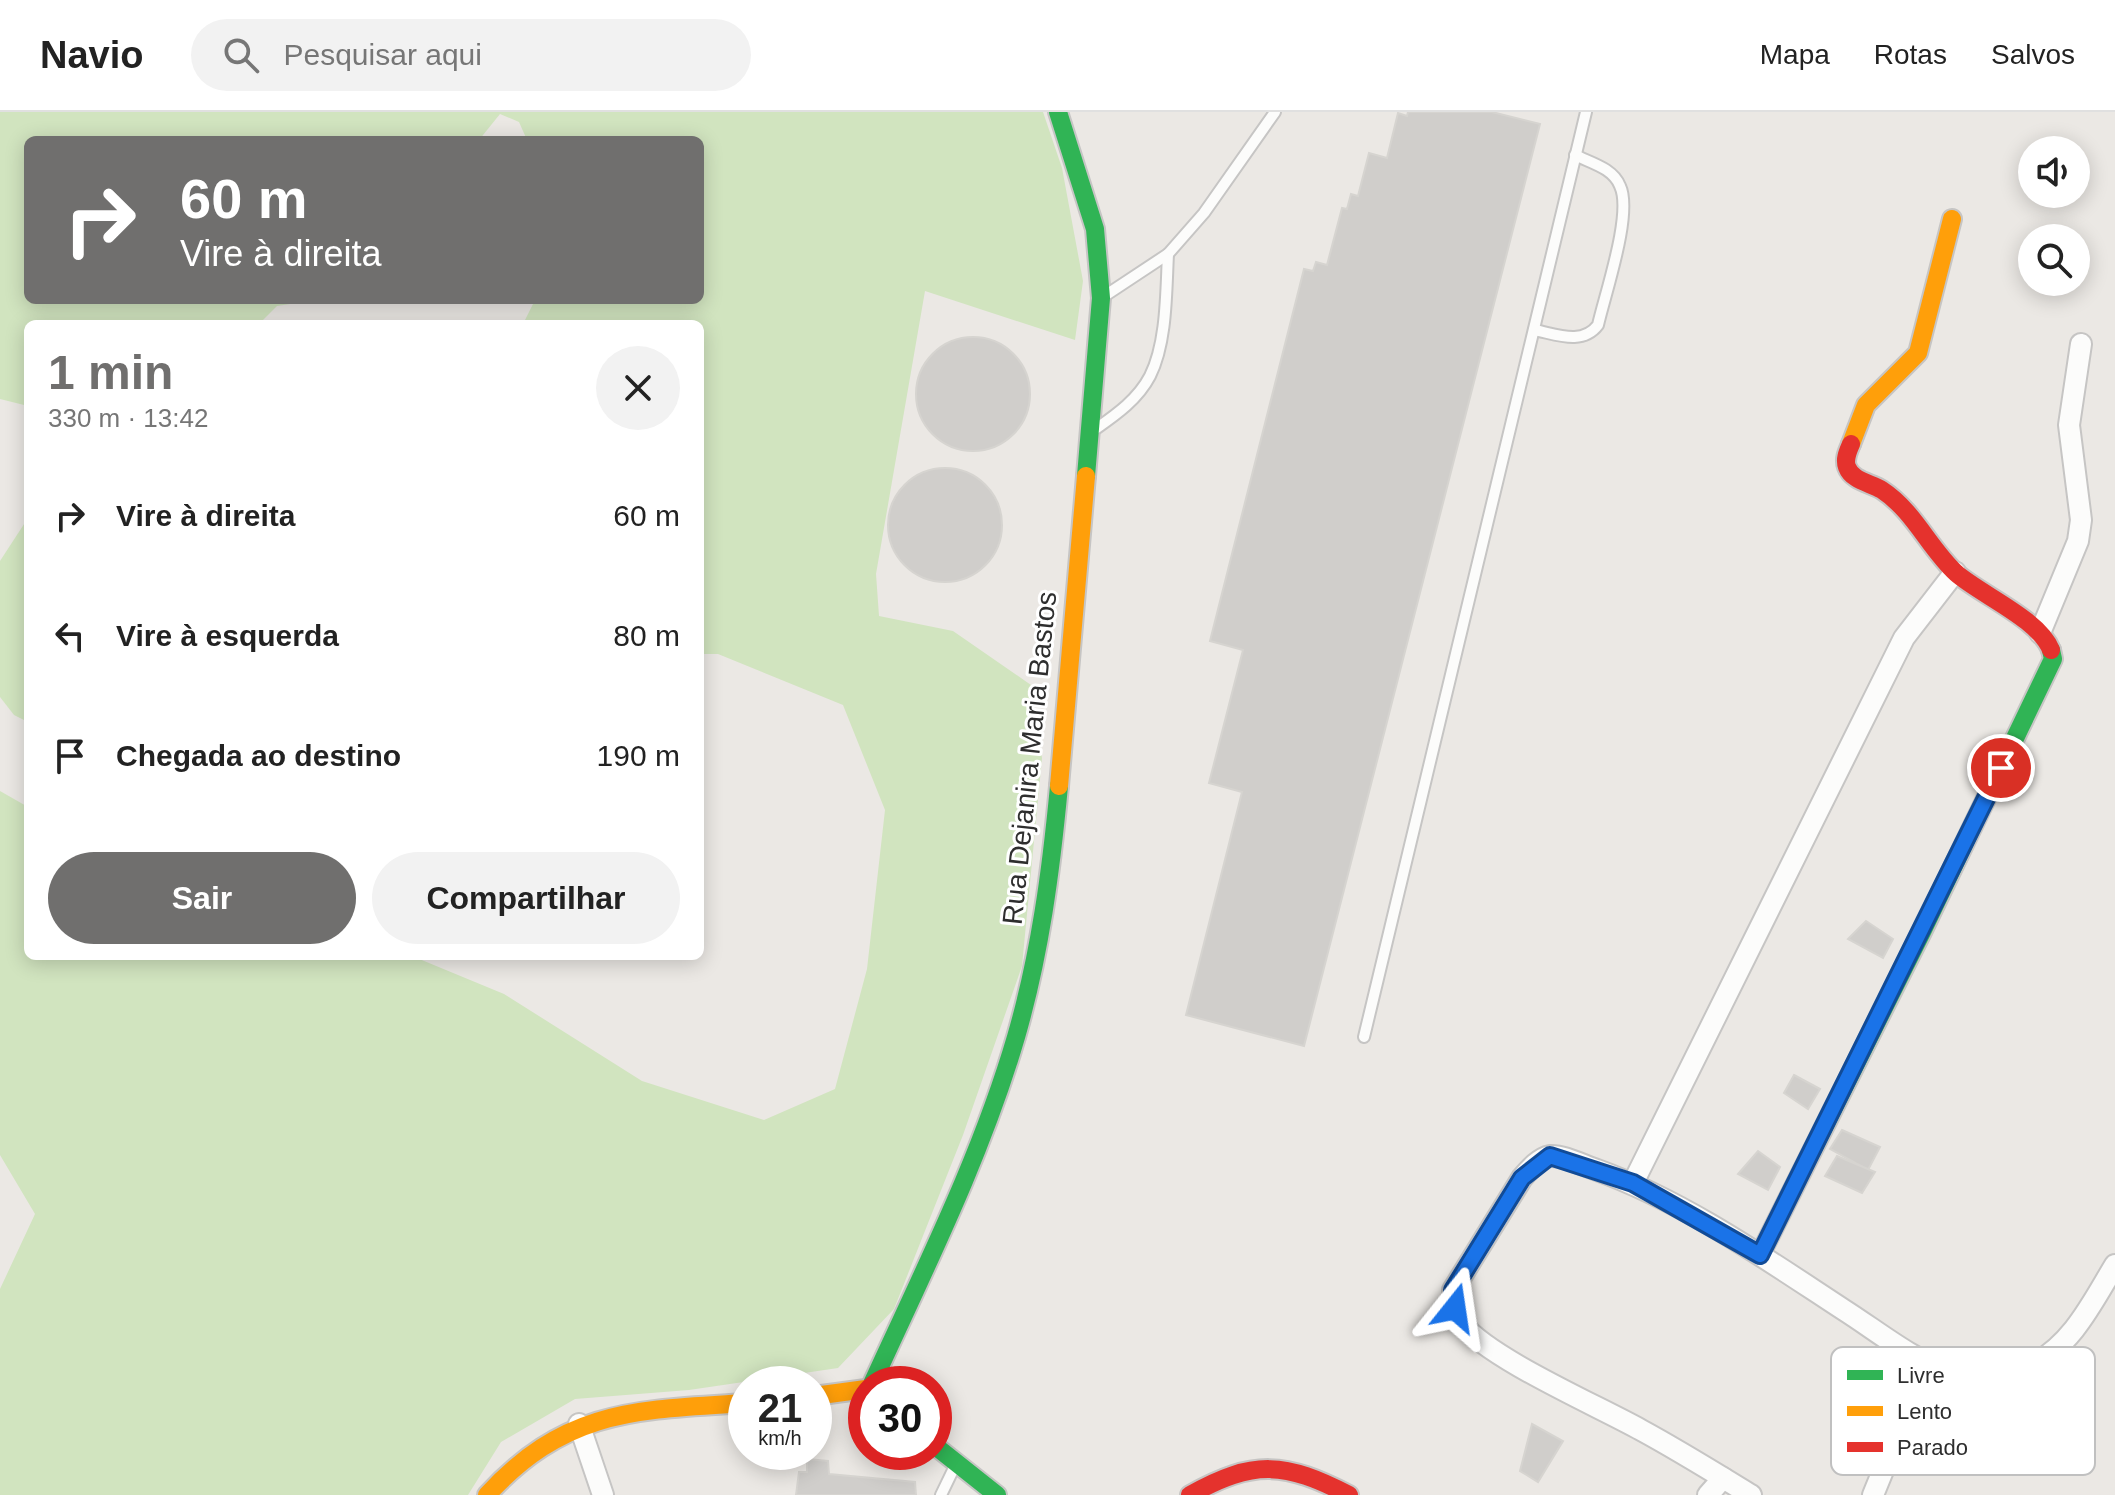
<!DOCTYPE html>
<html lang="pt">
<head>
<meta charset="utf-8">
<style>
  body { margin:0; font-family:Helvetica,sans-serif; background:#f2f2f2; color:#222; height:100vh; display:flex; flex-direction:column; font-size:30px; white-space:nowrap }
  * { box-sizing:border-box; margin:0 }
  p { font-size:26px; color:#767676 }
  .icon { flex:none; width:44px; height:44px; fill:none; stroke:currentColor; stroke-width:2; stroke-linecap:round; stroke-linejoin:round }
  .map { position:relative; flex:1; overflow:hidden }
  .panel { position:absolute; left:24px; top:208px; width:680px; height:640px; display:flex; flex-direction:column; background:#fff; border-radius:12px; box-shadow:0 4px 20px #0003 }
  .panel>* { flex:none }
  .banner { position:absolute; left:24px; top:24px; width:680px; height:168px; border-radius:12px; box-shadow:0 4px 20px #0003; background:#706f6e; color:#fff; overflow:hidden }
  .controls { position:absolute; left:2018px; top:24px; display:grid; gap:16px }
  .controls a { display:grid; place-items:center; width:72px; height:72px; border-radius:50%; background:#fff; box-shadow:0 4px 20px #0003; font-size:40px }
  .speed { position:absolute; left:728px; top:1254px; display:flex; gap:16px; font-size:40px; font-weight:700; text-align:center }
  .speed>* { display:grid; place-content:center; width:104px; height:104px; border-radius:50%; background:#fff; box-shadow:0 4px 20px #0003; line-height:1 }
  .speed small { font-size:20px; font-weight:400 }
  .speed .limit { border:12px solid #d22; background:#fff; color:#111 }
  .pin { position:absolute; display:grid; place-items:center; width:68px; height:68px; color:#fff; margin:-34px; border:4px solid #fff; border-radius:50%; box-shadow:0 2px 8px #0007 }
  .me { position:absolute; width:88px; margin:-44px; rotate:15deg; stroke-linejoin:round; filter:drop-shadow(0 0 6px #0008) }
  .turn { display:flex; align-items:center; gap:28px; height:168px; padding:0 24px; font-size:36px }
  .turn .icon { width:104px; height:104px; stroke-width:2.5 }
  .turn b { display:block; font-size:56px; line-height:68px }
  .round { display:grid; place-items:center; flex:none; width:84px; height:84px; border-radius:42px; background:#f2f2f2 }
  .headline { display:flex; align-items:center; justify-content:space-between; height:136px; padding:0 24px }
  h1 { font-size:48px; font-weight:700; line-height:60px; color:#706f6e }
  .button { display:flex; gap:16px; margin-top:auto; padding:16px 24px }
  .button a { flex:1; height:92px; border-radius:48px; background:#706f6e; color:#fff; font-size:32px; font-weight:700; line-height:92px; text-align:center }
  .button a+a { background:#f2f2f2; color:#222 }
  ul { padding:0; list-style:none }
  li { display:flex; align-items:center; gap:24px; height:120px; padding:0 24px }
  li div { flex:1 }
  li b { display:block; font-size:30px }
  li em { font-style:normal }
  header { display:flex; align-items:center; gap:48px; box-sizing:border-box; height:112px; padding:0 40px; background:#fff; border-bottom:2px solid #e0e0e0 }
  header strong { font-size:38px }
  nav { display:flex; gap:44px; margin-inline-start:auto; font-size:28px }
  .search { width:560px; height:72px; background:#f2f2f2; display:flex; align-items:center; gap:20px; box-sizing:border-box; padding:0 28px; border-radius:44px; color:#767676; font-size:30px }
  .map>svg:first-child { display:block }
</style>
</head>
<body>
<header>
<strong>Navio</strong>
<div class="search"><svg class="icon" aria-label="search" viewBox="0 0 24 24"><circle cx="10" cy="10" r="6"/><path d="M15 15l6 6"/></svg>Pesquisar aqui</div>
<nav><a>Mapa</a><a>Rotas</a><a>Salvos</a></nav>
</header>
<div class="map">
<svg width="2115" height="1383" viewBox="0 0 2115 1383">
  <rect width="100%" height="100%" fill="#ebe8e4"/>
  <g fill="#d1e4bf">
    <polygon points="0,0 1043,0 1062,56 1083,169 1075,228 925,179 876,462 879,504 953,519 1031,573 1042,646 1022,854 963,1023 894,1197 838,1256 689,1278 575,1287 501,1330 468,1383 0,1383 0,1177 35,1102 0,1043 0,679 28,695 28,844 412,844 504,882 642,969 764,1008 835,977 867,857 885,698 843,593 718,542 700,542 700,212 523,212 535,188 700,188 700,28 527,28 519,10 500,2 479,28 28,28 28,188 316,188 277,194 259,212 28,212 28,294 0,287"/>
    <polygon points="28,406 28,610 14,603 0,585 0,449"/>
  </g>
  <g fill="#d0cecb" stroke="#d6d4d0" stroke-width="2">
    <polygon points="1408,0 1492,0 1540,12 1304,934 1186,903 1242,680 1209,671 1243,538 1210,529 1304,157 1313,159 1316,150 1327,153 1342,96 1347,97 1351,82 1358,84 1369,41 1387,46 1398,1 1407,4"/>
    <circle cx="973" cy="282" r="57"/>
    <circle cx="945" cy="413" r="57"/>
    <polygon points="1866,809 1893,827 1883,846 1848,827"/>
    <polygon points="1794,963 1820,977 1808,997 1784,981"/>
    <polygon points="1842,1018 1880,1035 1868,1058 1830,1037"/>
    <polygon points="1758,1039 1780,1055 1768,1078 1738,1062"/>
    <polygon points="1837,1044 1875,1060 1862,1081 1825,1064"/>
    <polygon points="1532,1312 1563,1329 1538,1370 1520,1359"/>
    <polygon points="807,1347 828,1349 829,1362 915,1370 916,1383 796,1383 799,1360 807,1360"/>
  </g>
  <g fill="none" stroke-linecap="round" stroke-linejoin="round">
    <g stroke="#c6c5c4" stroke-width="14">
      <g id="lane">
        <polyline points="1106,183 1168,142 1204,101 1275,0"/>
        <path d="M 1534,218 C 1556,222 1582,234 1598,213 C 1605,182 1633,101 1620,74 C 1613,56 1591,51 1575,43"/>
        <path d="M 1097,316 C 1117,302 1138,287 1150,264 C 1167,230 1166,180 1168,142"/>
        <polyline points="1364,925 1586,0"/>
        <polyline points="941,1383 955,1354"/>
      </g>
    </g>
    <g stroke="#c6c5c4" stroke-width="24">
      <g id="street">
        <polyline points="2040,521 2078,429 2081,408 2069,313 2081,232"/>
        <polyline points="1633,1071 1904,526 1955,460"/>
        <polyline points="579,1312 603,1383"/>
        <polyline points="1708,1383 1723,1366"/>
        <path d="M 1751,1383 C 1715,1361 1678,1338 1641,1318 C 1598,1294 1490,1247 1462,1212 C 1455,1202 1454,1190 1453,1178 L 1522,1066 C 1529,1058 1539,1046 1550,1044 C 1564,1043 1584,1054 1597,1058 C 1685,1090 1766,1147 1844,1198 C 1877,1219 1911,1247 1948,1260 C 1974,1268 2006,1264 2031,1253 C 2072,1234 2093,1189 2115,1153"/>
        <polyline points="1873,1383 1927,1251"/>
      </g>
    </g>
    <g stroke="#c6c5c4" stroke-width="22">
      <g id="fast">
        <polyline points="1058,0 1095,117 1101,186 1086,364"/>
        <polyline points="1760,1143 1922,820 2053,547 2051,538"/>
        <path d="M 872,1272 C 924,1158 981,1045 1016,925 C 1040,842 1051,759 1059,674"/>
        <polyline points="934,1333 997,1383"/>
      </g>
    </g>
    <g stroke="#c6c5c4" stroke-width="22">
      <g id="slow">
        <polyline points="1851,332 1866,293 1918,241 1952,107"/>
        <polyline points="1059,674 1086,364"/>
        <polyline points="814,1284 866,1277"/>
        <path d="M 487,1383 C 566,1297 636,1298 746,1291"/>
      </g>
    </g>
    <g stroke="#c6c5c4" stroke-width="22">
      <g id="jam">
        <path d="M 1851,332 C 1848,339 1844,347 1847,355 C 1852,369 1871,371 1882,378 C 1914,399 1929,436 1956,461 C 1981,483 2039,507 2051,538"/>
        <path d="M 1190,1383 C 1254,1347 1285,1350 1349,1383"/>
      </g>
    </g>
    <use href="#lane" stroke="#fcfcfb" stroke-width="10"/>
    <use href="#street" stroke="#fcfcfb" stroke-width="20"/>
    <use href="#fast" stroke="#30b455" stroke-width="18"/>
    <use href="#slow" stroke="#ff9f0a" stroke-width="18"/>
    <use href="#jam" stroke="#e5322d" stroke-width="18"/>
  </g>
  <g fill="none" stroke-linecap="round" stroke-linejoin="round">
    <g stroke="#114b97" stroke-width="20">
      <polyline id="route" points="1455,1196 1453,1178 1522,1066 1550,1044 1633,1071 1760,1143 2001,656"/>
    </g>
    <use href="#route" stroke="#1a73e8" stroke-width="14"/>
  </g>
  <g text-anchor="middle" stroke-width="6" stroke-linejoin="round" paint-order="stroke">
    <g font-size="28" fill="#2e2e2e" stroke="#fff">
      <text transform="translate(1029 646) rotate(-84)" y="10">Rua Dejanira Maria Bastos</text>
    </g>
  </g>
  <rect x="1831" y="1235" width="264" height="128" rx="12" fill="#fff" stroke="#c0c0c0" stroke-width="2"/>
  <rect x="1847" y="1258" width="36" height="10" fill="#30b455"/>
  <rect x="1847" y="1294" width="36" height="10" fill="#ff9f0a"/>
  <rect x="1847" y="1330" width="36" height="10" fill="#e5322d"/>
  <g font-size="22" fill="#2e2e2e">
    <text x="1897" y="1271">Livre</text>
    <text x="1897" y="1307">Lento</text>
    <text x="1897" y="1343">Parado</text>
  </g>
</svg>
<div class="controls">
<a><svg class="icon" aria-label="sound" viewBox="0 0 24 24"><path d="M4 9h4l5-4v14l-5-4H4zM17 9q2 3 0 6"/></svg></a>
<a><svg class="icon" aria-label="search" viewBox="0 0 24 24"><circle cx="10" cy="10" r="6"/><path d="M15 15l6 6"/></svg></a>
</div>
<div class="speed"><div>21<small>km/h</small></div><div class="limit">30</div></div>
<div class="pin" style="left:2001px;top:656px;background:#d93025"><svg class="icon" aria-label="arrive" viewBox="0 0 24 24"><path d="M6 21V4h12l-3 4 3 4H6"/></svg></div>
<svg class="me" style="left:1455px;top:1196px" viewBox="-20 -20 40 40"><path d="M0-17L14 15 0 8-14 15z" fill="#1a73e8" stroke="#fff" stroke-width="4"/></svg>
<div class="banner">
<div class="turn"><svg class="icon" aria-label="right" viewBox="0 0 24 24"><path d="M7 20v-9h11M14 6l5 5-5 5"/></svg><div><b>60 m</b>Vire à direita</div></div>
</div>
<section class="panel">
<div class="headline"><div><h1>1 min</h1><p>330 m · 13:42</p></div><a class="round"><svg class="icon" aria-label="close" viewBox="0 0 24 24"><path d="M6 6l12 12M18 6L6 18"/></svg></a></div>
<ul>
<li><svg class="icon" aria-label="right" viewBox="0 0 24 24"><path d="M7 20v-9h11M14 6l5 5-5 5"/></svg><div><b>Vire à direita</b></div><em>60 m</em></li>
<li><svg class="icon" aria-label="left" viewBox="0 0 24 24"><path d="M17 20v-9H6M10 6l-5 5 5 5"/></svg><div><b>Vire à esquerda</b></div><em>80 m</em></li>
<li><svg class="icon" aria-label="arrive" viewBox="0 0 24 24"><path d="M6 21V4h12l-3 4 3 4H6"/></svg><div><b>Chegada ao destino</b></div><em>190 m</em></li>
</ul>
<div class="button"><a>Sair</a><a>Compartilhar</a></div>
</section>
</div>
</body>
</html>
